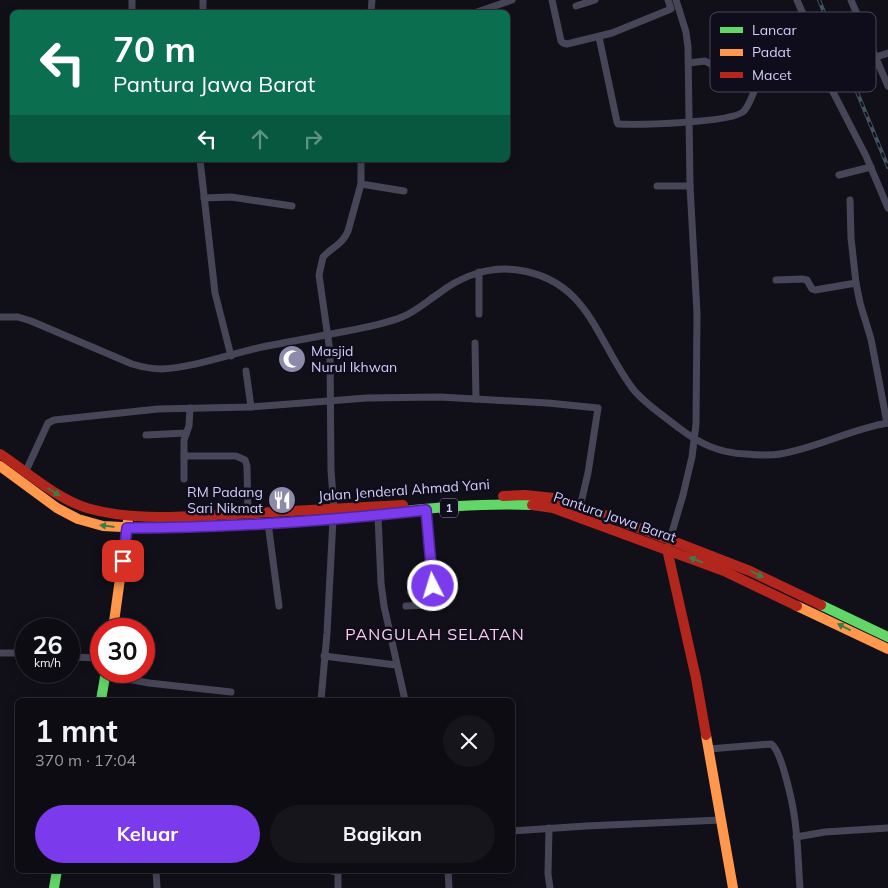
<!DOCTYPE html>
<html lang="id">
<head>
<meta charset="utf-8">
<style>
  body { margin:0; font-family:Mulish,sans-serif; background:#16151b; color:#f1f3f6; height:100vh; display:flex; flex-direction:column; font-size:19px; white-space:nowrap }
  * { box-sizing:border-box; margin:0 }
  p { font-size:16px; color:#9a9b9f }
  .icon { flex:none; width:28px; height:28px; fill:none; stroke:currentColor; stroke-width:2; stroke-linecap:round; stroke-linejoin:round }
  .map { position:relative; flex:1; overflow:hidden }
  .details { position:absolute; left:15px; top:698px; width:500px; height:175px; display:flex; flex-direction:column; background:#0d0c12; border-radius:8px; box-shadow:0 2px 12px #0003,0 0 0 1px #2d2c32 }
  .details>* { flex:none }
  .top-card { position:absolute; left:10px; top:10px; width:500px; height:152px; border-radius:8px; box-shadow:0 2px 12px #0003,0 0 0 1px #2d2c32; background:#0b6e4f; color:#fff; overflow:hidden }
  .speed { position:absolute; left:15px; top:618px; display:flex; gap:10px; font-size:25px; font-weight:700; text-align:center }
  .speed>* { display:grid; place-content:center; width:65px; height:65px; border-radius:50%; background:#0d0c12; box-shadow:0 2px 12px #0003,0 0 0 1px #2d2c32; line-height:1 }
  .speed small { font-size:12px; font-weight:400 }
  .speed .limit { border:8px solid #d22; background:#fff; color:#111 }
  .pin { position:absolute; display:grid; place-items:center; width:42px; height:42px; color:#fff; margin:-21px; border-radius:10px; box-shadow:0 2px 8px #0006 }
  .me { position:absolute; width:55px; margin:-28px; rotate:355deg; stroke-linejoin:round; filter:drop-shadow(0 0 4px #0008) }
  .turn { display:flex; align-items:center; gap:18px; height:105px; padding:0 20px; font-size:22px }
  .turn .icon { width:65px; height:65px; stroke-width:2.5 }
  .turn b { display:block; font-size:35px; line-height:42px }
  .lanes { display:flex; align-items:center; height:48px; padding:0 20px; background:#0003; justify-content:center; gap:25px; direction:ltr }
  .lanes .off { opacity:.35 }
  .round { display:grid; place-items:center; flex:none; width:52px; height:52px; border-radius:26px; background:#16151b }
  .headline { display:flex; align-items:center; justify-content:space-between; height:85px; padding:0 20px }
  h1 { font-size:30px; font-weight:700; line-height:38px }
  .button { display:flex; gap:10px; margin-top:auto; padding:10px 20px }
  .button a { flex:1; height:58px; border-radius:30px; background:#7c3aed; color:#fff; font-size:20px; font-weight:700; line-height:58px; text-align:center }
  .button a+a { background:#16151b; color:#f1f3f6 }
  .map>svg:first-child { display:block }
</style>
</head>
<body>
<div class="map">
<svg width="888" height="888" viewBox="0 0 888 888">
  <rect width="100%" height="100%" fill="#111018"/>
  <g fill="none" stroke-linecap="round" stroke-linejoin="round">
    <g stroke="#474658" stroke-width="7">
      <polyline points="132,0 132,12"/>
      <polyline points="552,0 561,41 563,43 567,44 612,33 671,9 668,0"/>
      <polyline points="797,0 819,51 833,92 866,156 888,208"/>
      <polyline points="851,0 888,86"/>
      <polyline points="576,6 595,0"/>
      <polyline points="203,12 203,0"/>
      <polyline points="371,12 372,0"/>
      <polyline points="477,12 512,0"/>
      <path d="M 599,37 L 617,122 L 618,124 C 637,125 733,123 744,111 C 750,104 754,92 757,83"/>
      <polyline points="876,57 888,53"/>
      <polyline points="689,63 705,61 720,69 735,75 773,72"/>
      <polyline points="200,160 215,293 231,356"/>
      <polyline points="839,175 871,167"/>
      <polyline points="361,184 404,191"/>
      <polyline points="657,186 690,186"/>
      <polyline points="204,198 231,197 292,206"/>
      <polyline points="850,200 851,238 856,283 860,303 871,339 887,423"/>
      <polyline points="776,280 802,279 807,280 812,289 815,290 856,283"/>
      <polyline points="479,314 479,272"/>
      <path d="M 0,317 L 18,317 L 31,321 L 132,364 C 142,367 151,369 162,369 C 197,367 232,353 267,346 C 294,341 321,336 347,331 C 366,327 385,324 402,317 C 415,312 426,302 438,294 C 461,276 489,266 518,270 C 589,280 597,342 633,389 C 646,405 663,415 679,428 C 700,444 719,453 746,454 C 757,455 769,456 780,454 C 817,448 851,429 888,423"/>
      <polyline points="475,343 476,399"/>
      <polyline points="246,371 251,407"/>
      <polyline points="146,435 186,433"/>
      <polyline points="184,456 236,456 245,460 247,466 248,513"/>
      <polyline points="25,473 48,423 54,420 158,409 251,407 367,398 440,397 548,403 598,408 588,473 580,507"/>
      <polyline points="184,479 184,440 189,426 190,408"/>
      <path d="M 334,510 L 331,470 L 330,352 L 319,275 L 323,257 C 332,247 343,244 348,231 L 361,184 L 361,160"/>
      <polyline points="378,516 381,583 384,606 405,700"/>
      <polyline points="268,523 279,606"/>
      <polyline points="670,539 683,495 692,457 696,424 697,313 690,186 688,47 686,32 676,0"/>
      <polyline points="406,606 431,605 434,602 426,510"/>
      <polyline points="0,653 26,653"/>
      <polyline points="324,656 396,665"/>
      <polyline points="69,657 101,658"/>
      <polyline points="106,675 149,683 231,692"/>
      <polyline points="321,700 327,633 333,519"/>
      <path d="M 709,749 L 771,744 C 781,749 792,801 794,814 C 798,838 798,863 800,888"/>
      <polyline points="549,828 548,874 550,888"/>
      <polyline points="512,831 586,826 721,820"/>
      <polyline points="796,837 825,832 888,828"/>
      <polyline points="156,870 157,888"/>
      <polyline points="327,870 338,872 338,888"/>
      <polyline points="448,870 449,888"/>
    </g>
    <g stroke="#63d668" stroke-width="10">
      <path d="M 296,522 C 374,517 453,501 532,505"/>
      <polyline points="821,605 888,637"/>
      <polyline points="101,700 106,671"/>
      <polyline points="54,888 57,870"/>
    </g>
    <g stroke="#ff974d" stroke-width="10">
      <polyline points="0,466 57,508 78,519 103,526 141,528 296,522"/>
      <polyline points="797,606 888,649"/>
      <polyline points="113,629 128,521"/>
      <polyline points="706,735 733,888"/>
    </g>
    <g stroke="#b3261e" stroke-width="10">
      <path d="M 0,454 C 27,472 56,498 87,508 C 135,522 187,516 235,514 C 291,511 347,508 403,505"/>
      <polyline points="503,496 525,495 554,498 608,516 750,571 821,605"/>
      <polyline points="532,505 553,508 724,571 797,606"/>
      <polyline points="667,549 696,678 706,735"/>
    </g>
    <g stroke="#40535f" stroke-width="4">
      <polyline id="rail" points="819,0 888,167"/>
    </g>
    <use href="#rail" stroke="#0f0d1b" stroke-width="2" stroke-dasharray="5.5" stroke-linecap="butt"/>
  </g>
  <defs><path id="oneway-solid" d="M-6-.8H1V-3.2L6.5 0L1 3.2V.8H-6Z" transform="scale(1.25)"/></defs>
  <g fill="#3d7c45">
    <use href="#oneway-solid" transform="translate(54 492) rotate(32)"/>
    <use href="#oneway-solid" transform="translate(107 526) rotate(-173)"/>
    <use href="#oneway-solid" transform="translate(696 560) rotate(-159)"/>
    <use href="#oneway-solid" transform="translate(757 574) rotate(27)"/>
    <use href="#oneway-solid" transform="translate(844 627) rotate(-153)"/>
  </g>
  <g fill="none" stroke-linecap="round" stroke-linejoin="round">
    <g stroke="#51269a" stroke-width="12">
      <path id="route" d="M 123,561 L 127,528 C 227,528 327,521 426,510 L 433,586"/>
    </g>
    <use href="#route" stroke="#7c3aed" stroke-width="9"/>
  </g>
  <defs>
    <g id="mosque-disc" transform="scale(1.4375)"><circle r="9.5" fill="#8d8bab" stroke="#0f0d1b"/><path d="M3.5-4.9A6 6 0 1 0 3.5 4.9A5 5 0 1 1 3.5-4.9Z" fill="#fff"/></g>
    <g id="restaurant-disc" transform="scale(1.4375)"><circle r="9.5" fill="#8d8bab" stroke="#0f0d1b"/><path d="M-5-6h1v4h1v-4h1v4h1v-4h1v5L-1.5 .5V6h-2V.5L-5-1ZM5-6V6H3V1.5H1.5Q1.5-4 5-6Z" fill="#fff"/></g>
  </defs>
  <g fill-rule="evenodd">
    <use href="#mosque-disc" x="292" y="359"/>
    <use href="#restaurant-disc" x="282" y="500"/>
  </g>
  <g text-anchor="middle" stroke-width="5" stroke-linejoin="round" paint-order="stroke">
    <rect fill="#0f0d1b" stroke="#9693b7" stroke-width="1" x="440" y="498.5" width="18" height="19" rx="4"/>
    <g font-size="12" font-weight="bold" fill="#d0cdfa">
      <text x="449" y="512">1</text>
    </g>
    <g font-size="14" fill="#d0cdfa" stroke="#0f0d1b" text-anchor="start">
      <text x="311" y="356">Masjid<tspan x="311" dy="16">Nurul Ikhwan</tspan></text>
      <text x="263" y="497" text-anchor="end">RM Padang<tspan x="263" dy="16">Sari Nikmat</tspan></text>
    </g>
    <g font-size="14" fill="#d0cdfa" stroke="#0f0d1b">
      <text transform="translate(404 490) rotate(-4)" y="5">Jalan Jenderal Ahmad Yani</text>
      <text transform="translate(615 517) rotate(19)" y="5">Pantura Jawa Barat</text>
    </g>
    <g font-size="16" letter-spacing="1" fill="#faceec" stroke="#0f0d1b">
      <text x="435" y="640">PANGULAH SELATAN</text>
    </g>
  </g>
  <rect x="710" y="12" width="166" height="80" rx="8" fill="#0f0d1b" stroke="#49475e" stroke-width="1"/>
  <rect x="720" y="27" width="23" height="6" fill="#63d668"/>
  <rect x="720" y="49" width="23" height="7" fill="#ff974d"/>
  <rect x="720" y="72" width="23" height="6" fill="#b3261e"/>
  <g font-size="14" fill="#d0cdfa">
    <text x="752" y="35">Lancar</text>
    <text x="752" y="57">Padat</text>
    <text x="752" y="80">Macet</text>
  </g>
</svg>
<div class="speed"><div>26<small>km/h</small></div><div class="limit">30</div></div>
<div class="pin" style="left:123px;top:561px;background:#d93025"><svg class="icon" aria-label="arrive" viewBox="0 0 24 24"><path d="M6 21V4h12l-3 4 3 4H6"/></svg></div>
<svg class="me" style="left:433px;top:586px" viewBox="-20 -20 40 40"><circle r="17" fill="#7c3aed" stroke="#fff" stroke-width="3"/><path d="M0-11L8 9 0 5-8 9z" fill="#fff"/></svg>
<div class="top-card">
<div class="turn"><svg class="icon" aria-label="left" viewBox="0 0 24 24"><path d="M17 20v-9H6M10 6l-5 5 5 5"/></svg><div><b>70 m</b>Pantura Jawa Barat</div></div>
<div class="lanes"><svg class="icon" aria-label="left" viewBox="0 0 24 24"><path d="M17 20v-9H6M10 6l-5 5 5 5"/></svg><svg class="icon off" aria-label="ahead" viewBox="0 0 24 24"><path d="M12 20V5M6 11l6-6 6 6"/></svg><svg class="icon off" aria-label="right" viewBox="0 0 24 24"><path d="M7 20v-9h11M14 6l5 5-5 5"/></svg></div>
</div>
<section class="details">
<div class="headline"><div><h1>1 mnt</h1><p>370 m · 17:04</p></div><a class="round"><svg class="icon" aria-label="close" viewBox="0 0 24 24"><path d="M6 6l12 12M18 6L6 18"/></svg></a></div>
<div class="button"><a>Keluar</a><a>Bagikan</a></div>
</section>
</div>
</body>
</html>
